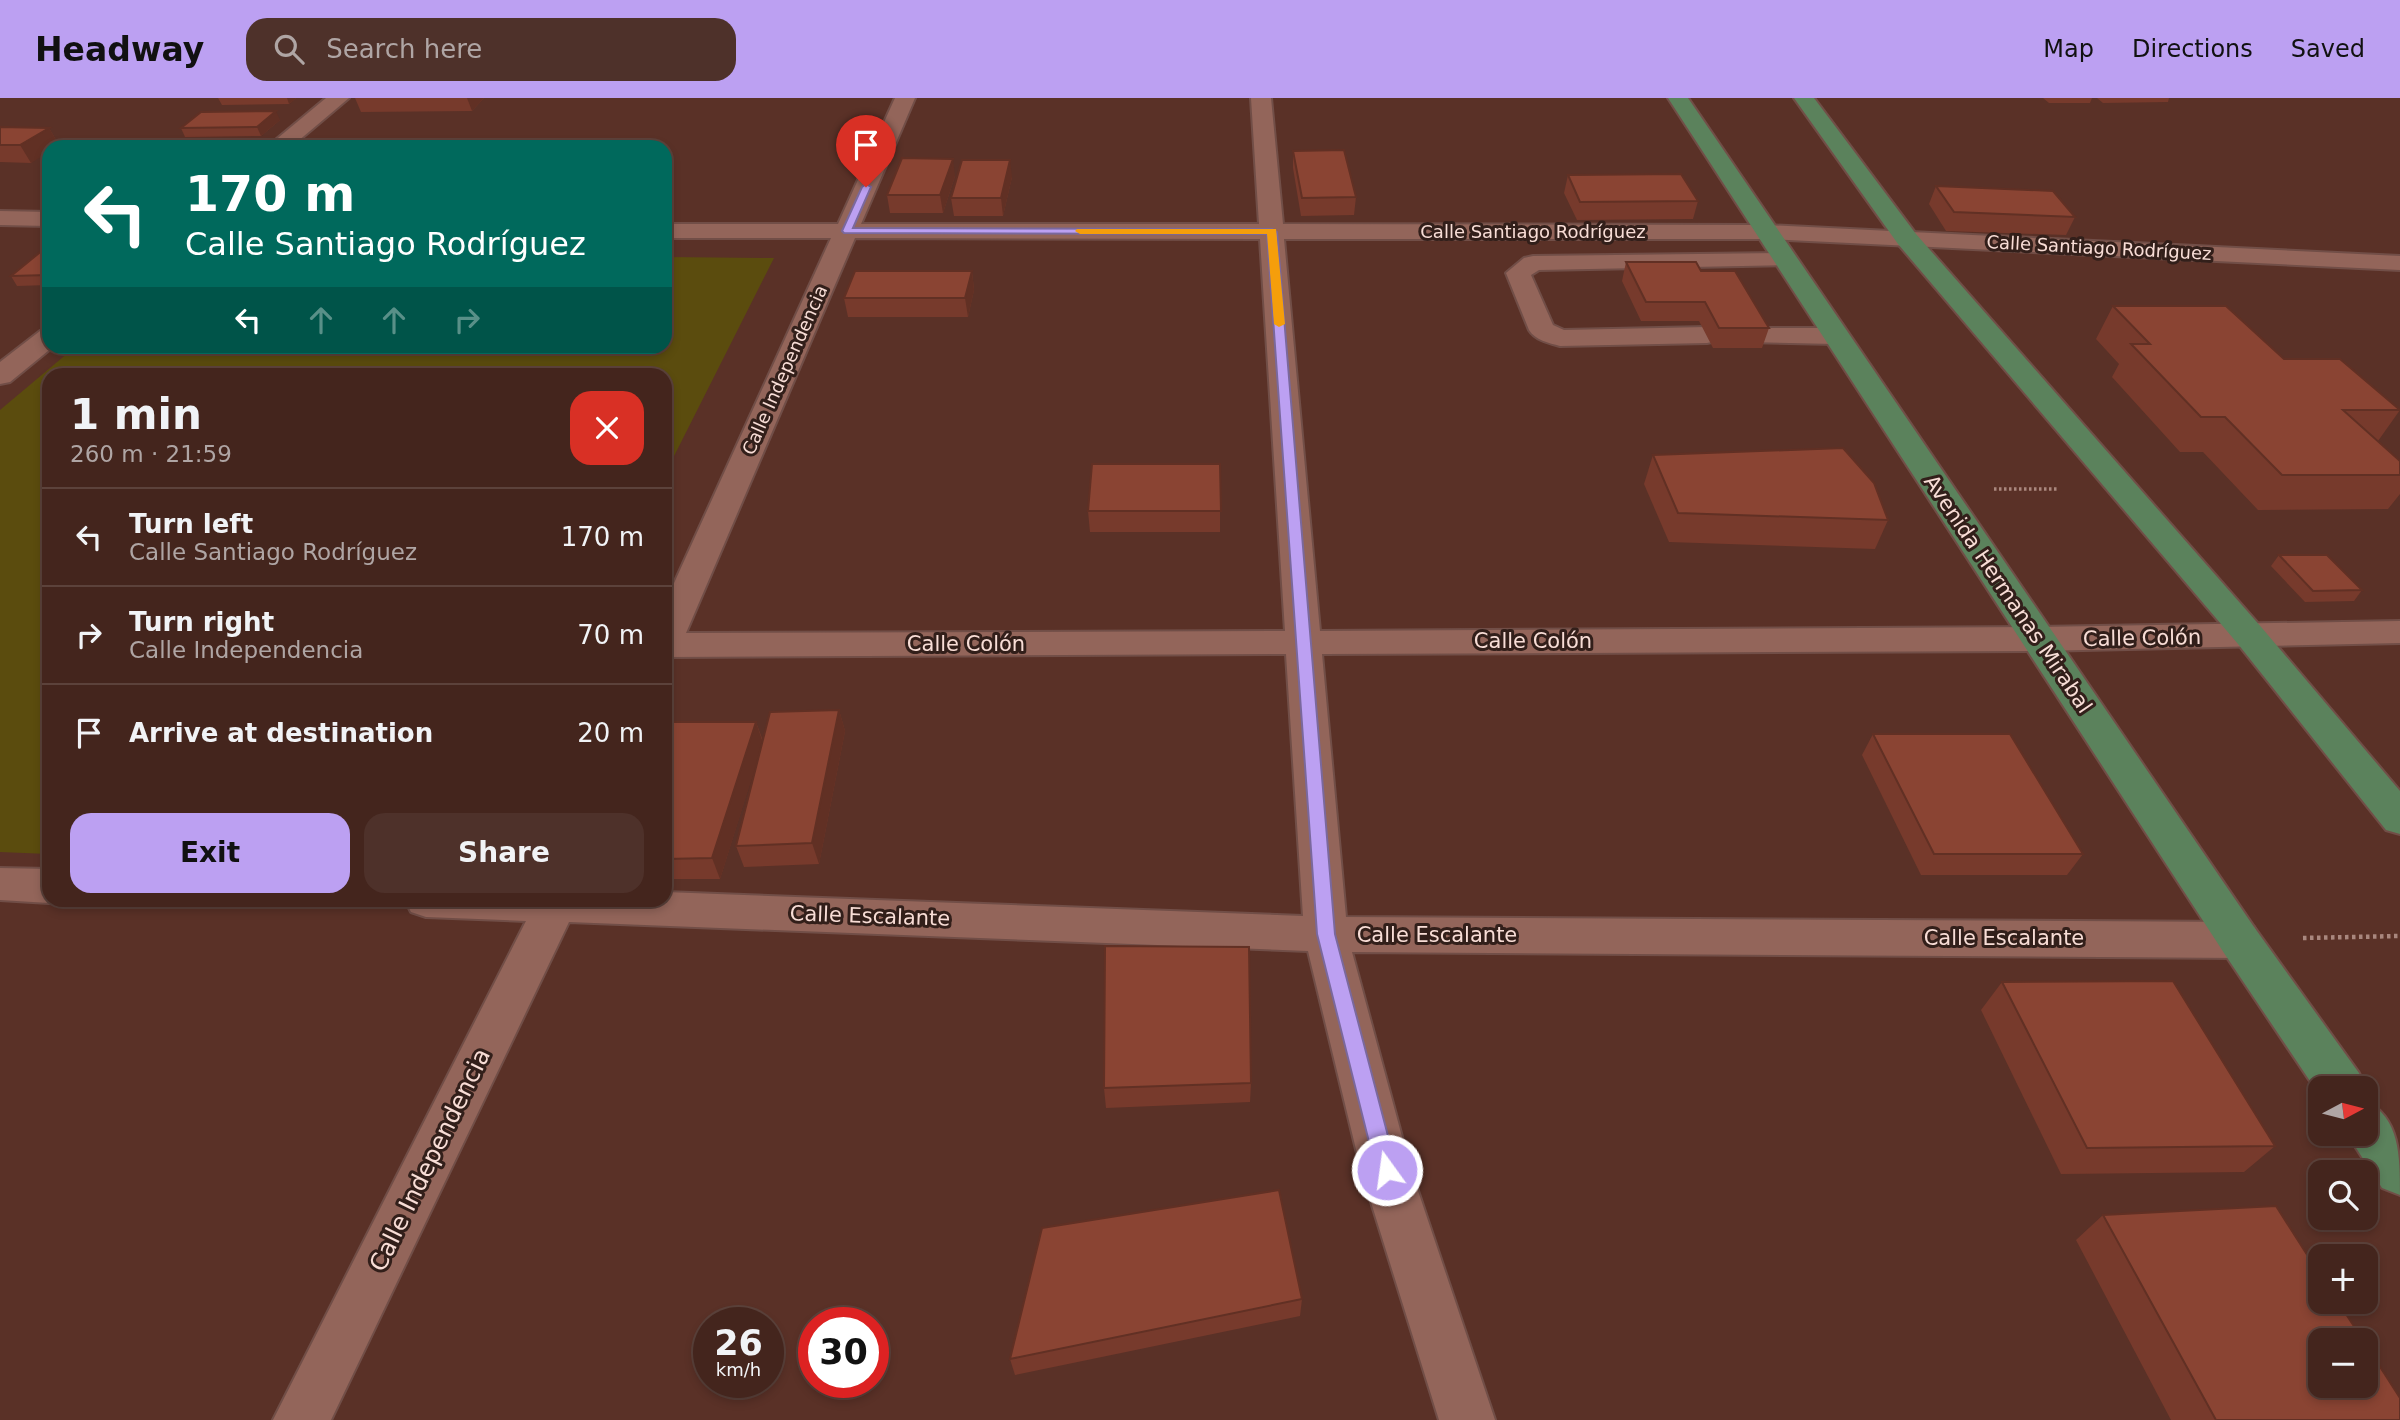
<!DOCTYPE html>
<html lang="en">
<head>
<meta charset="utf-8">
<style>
  body { margin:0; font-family:"DejaVu Sans",sans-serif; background:#4e312a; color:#f1f3f6; height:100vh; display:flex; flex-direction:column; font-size:26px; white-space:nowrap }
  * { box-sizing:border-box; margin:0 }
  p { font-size:23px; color:#afa5a4 }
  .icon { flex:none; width:38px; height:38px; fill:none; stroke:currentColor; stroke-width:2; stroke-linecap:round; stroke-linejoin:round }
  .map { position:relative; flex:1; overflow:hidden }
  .panel { position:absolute; left:42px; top:270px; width:630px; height:539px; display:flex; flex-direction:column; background:#44251d; border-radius:21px; box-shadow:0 4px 10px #0003,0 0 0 2px #5c423b }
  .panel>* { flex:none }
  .guide { position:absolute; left:42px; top:42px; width:630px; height:214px; border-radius:21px; box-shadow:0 4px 10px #0003,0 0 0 2px #5c423b; background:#00695c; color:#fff; overflow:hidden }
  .needle { width:46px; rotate:83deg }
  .controls { position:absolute; left:2308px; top:978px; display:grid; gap:14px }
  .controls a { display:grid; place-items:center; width:70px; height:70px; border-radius:14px; background:#44251d; box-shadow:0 4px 10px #0003,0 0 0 2px #5c423b; font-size:35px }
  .speed { position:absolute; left:693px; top:1209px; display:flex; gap:14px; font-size:35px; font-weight:700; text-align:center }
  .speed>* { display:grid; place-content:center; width:91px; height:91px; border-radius:50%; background:#44251d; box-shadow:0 4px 10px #0003,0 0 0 2px #5c423b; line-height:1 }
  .speed small { font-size:18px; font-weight:400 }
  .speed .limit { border:10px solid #d22; background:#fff; color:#111 }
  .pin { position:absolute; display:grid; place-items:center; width:60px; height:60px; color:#fff; margin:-72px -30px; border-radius:50% 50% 50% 0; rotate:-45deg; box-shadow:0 0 7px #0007 }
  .pin .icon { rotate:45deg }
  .me { position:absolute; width:77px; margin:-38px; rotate:346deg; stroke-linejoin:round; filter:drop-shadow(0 0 5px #0008) }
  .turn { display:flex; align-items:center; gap:24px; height:147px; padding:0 28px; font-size:32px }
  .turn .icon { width:91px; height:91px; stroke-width:2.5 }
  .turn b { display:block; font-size:49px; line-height:60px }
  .lanes { display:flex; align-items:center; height:66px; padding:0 28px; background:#0003; justify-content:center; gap:35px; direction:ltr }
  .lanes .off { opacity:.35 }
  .round { display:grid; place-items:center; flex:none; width:74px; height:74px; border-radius:21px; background:#4e312a }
  .summary { display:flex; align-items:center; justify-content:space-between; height:119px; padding:0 28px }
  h1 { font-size:42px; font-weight:600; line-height:52px }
  .button { display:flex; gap:14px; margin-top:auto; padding:14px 28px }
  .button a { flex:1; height:80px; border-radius:21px; background:#bca0f2; color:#111; font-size:28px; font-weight:600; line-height:80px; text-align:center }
  .button a+a { background:#4e312a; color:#f1f3f6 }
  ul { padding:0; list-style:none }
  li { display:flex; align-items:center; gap:21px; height:98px; padding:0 28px; border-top:2px solid #5c423b }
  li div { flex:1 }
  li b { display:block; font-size:26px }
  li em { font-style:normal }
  header { display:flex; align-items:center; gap:42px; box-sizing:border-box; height:98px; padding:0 35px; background:#bca0f2; color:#111 }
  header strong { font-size:33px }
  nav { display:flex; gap:38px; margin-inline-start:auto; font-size:24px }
  .search { width:490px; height:63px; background:#4e312a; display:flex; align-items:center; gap:18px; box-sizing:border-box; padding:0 24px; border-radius:21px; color:#afa5a4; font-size:26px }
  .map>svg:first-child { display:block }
</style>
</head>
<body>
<header>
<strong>Headway</strong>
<div class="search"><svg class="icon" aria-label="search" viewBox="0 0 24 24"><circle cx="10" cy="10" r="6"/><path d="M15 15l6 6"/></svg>Search here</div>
<nav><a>Map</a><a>Directions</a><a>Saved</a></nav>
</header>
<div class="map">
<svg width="2400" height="1322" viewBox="0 0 2400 1322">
  <rect width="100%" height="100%" fill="#5a3127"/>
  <polygon fill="#5b4c0e" points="665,159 774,160 665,376 665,276 49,276 49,756 0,754 0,312 75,249 665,248"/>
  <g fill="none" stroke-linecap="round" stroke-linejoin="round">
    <g stroke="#714e47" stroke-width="4">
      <g id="minor">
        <polygon points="326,0 349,0 291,49 267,49"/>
        <path d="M 895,0 L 915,0 L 861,126 L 1259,126 L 1251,0 L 1271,0 L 1283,126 L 1766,127 L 2400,158 L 2400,172 L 1766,141 L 1284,141 L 1320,533 L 2038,529 L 2400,523 L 2400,545 L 2038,553 L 1322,556 L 1346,819 L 2239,824 L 2254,829 L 2261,842 L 2254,855 L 2239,860 L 1352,854 L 1411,1072 L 1495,1322 L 1439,1322 L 1361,1072 L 1308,853 L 569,824 L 331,1322 L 273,1322 L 526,823 L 426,819 L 411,814 L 405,802 L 665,802 L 665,794 L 1303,818 L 1286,556 L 665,559 L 665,505 L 831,140 L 665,140 L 665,126 L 838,126 ZM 855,140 L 1260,141 L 1285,533 L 686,535 Z"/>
        <polygon points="0,113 49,114 49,128 0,127"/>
        <path d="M 1785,155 L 1794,157 L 1797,162 L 1794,167 L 1539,172 L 1531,177 L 1553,227 L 1564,232 L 1707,229 L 1716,231 L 1720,237 L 1716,243 L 1707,245 L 1560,248 C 1549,245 1535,242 1529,232 L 1506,175 L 1524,160 L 1533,158 Z"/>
        <polygon points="1756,230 1835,230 1844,232 1848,238 1844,244 1835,246 1747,244 1743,238 1747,232"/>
        <polygon points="49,231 49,248 54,248 10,284 0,286 0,264 40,233"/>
        <polygon points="0,770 49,771 49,802 58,802 49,805 0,802"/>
      </g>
    </g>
    <g stroke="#714e47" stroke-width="4">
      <g id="major">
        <polygon points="1668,0 1688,0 2254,829 2359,975 2366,990 2320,990 2320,998 2224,855"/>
        <polygon points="1794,0 1814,0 1916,136 2262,530 2400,693 2400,736 2386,732 2238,546 1898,146"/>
        <path d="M 2366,1003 C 2400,1020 2400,1058 2400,1097 L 2382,1090 L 2347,1036 L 2366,1036 Z"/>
      </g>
    </g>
    <polyline stroke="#a9877e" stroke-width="3.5" stroke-dasharray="2.5 2.5" stroke-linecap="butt" points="1994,391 2059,391"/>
    <polyline stroke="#a9877e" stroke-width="4.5" stroke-dasharray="3.5 3.5" stroke-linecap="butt" points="2303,840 2400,838"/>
    <use href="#minor" fill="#93655a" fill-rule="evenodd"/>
    <use href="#major" fill="#5b825c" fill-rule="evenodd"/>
  </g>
  <g fill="#773a2c">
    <polygon points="218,0 296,0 289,6 222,7"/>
    <polygon points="355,0 484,0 472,13 361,14"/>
    <polygon points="2043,0 2092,0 2090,5 2049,5"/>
    <polygon points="2097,0 2169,0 2168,4 2103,5"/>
    <polygon points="280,22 261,38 185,39 181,30"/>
    <polygon points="0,29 49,30 59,47 56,49 49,49 31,65 0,64"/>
    <polygon points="1293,53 1356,99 1354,117 1301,118 1293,70"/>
    <polygon points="1568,77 1698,103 1693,121 1577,122 1564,95"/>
    <polygon points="955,78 943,115 890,115 887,97"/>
    <polygon points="1012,79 1003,118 954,118 951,100"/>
    <polygon points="1936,88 2075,119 2066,137 1946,133 1929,106"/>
    <polygon points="49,151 49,187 17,188 11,178"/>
    <polygon points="1626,164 1701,173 1769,230 1762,250 1713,250 1699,223 1641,223 1622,183"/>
    <polygon points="972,173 974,192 968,219 848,219 844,200"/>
    <polygon points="2113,208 2284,261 2400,312 2378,343 2400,363 2400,396 2388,411 2258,412 2203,354 2180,354 2112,279 2119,266 2096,241"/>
    <polygon points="1653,357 1888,422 1875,451 1669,444 1644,386"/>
    <polygon points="1220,366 1220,434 1090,434 1088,413"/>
    <polygon points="2279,457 2362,492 2354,503 2305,504 2271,468"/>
    <polygon points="839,612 845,633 819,766 744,769 736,748 758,659 720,781 665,781 665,638 756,624 763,643"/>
    <polygon points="1873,636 2083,756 2067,777 1921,777 1862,657"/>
    <polygon points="2002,884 2275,1048 2244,1074 2061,1076 1981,912"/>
    <polygon points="1251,985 1250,1004 1106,1010 1104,990"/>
    <polygon points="2103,1117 2400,1322 2171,1322 2076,1142"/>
    <polygon points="1302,1201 1300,1218 1015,1277 1010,1261"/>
  </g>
  <g fill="#613024">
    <polygon points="287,0 296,0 289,6"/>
    <polygon points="467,0 484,0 472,13"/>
    <polygon points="276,13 280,22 261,38 257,29"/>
    <polygon points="49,30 59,47 56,49 49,49 49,54 31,65 20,47"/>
    <polygon points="953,61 955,78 943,115 940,97"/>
    <polygon points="1010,62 1012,79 1003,118 1001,100"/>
    <polygon points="972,173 974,192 968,219 965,200"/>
    <polygon points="839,612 845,633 819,766 812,745"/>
    <polygon points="756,624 763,645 720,781 712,760"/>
  </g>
  <g fill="#8a4433" stroke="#613024" stroke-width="2">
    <polygon points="276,13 257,29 181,30 201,14"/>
    <polygon points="0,29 49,30 20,47 0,47"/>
    <polygon points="1344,52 1356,99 1302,100 1293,53"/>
    <polygon points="902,60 953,61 940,97 887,97"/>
    <polygon points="962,62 1010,62 1001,100 951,100"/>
    <polygon points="1681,76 1698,103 1580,104 1568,77"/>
    <polygon points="1936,88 2053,93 2075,119 1954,114"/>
    <polygon points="44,151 49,151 49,177 11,178"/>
    <polygon points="1626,164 1696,164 1701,173 1735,173 1769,230 1719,230 1705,204 1646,204"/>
    <polygon points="855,173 972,173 965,200 844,200"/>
    <polygon points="2113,208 2226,208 2284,261 2340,261 2400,312 2343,312 2400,363 2400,377 2282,377 2225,319 2201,319 2131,246 2150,246"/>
    <polygon points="1843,350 1874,385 1888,422 1678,415 1653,357"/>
    <polygon points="1092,366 1220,366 1221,413 1088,413"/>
    <polygon points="2279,457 2327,457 2362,492 2313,493"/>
    <polygon points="839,612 812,745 736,748 770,614"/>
    <polygon points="671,624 756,624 712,760 665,761 665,638"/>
    <polygon points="1873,636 2010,636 2083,756 1934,756"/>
    <polygon points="1105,848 1249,849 1251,985 1104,990"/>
    <polygon points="2173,883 2275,1048 2087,1050 2002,884"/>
    <polygon points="1279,1092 1302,1201 1010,1261 1042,1130"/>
    <polygon points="2276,1108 2320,1177 2320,1204 2338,1204 2363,1242 2320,1242 2320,1288 2366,1288 2366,1247 2400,1300 2400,1322 2216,1322 2103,1117"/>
  </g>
  <polygon fill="#bca0f2" stroke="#7a689d" stroke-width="2" points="866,86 871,89 853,130 1272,131 1277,134 1335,836 1397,1072 1394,1079 1387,1082 1379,1079 1376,1072 1317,836 1267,136 844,135 842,133 862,89"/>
  <polygon fill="#f59e0b" points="1077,131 1276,131 1285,226 1279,229 1274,226 1267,136 1080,136 1075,133"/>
  <g text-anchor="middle" stroke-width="6" stroke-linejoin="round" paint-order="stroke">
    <g font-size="18" fill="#f8ddd6" stroke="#321f1a">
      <text x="1533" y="140">Calle Santiago Rodríguez</text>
      <text transform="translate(2099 150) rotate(3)" y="6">Calle Santiago Rodríguez</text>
      <text transform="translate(785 272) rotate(-66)" y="6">Calle Independencia</text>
    </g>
    <g font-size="21" fill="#f8ddd6" stroke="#321f1a">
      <text transform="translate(2008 496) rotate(56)" y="7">Avenida Hermanas Mirabal</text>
      <text transform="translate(2142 540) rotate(-1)" y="7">Calle Colón</text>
      <text x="1533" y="550">Calle Colón</text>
      <text x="966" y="553">Calle Colón</text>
      <text transform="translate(870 818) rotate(2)" y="7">Calle Escalante</text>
      <text x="1437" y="844">Calle Escalante</text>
      <text x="2004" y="847">Calle Escalante</text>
    </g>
    <g font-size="24" fill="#f8ddd6" stroke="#321f1a">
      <text transform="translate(430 1062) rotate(-64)" y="8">Calle Independencia</text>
    </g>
  </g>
</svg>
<div class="controls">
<a><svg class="needle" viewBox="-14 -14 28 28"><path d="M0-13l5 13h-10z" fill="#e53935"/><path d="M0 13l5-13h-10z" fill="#afa5a4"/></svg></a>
<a><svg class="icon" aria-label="search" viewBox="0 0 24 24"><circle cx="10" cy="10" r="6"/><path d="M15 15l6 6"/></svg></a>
<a>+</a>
<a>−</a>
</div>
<div class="speed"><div>26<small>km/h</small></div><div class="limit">30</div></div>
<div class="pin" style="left:866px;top:89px;background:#d93025"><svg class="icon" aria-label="arrive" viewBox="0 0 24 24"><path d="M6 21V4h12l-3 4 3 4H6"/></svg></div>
<svg class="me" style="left:1387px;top:1072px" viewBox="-20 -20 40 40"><circle r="17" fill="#bca0f2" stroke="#fff" stroke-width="3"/><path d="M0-11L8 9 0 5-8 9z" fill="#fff"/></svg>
<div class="guide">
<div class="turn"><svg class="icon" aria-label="left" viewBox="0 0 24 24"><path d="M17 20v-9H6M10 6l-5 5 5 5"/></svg><div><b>170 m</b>Calle Santiago Rodríguez</div></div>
<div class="lanes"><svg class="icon" aria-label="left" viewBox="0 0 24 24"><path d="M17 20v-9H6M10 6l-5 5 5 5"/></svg><svg class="icon off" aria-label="ahead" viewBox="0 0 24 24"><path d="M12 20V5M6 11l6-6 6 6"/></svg><svg class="icon off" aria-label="ahead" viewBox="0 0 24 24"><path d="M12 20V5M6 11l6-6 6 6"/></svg><svg class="icon off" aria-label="right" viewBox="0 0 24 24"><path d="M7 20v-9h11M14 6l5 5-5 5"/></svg></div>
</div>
<section class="panel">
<div class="summary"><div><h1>1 min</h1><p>260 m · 21:59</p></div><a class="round" style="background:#d93025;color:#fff"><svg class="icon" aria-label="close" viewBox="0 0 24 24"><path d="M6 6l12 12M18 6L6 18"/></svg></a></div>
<ul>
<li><svg class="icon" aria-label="left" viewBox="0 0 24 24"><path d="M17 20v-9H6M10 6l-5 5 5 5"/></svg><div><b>Turn left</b><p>Calle Santiago Rodríguez</p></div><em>170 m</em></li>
<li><svg class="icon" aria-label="right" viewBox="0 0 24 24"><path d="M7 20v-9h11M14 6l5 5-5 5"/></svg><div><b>Turn right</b><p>Calle Independencia</p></div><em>70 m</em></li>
<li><svg class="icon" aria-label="arrive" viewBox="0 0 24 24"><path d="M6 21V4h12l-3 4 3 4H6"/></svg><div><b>Arrive at destination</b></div><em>20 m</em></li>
</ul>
<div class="button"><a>Exit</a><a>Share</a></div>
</section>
</div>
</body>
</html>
